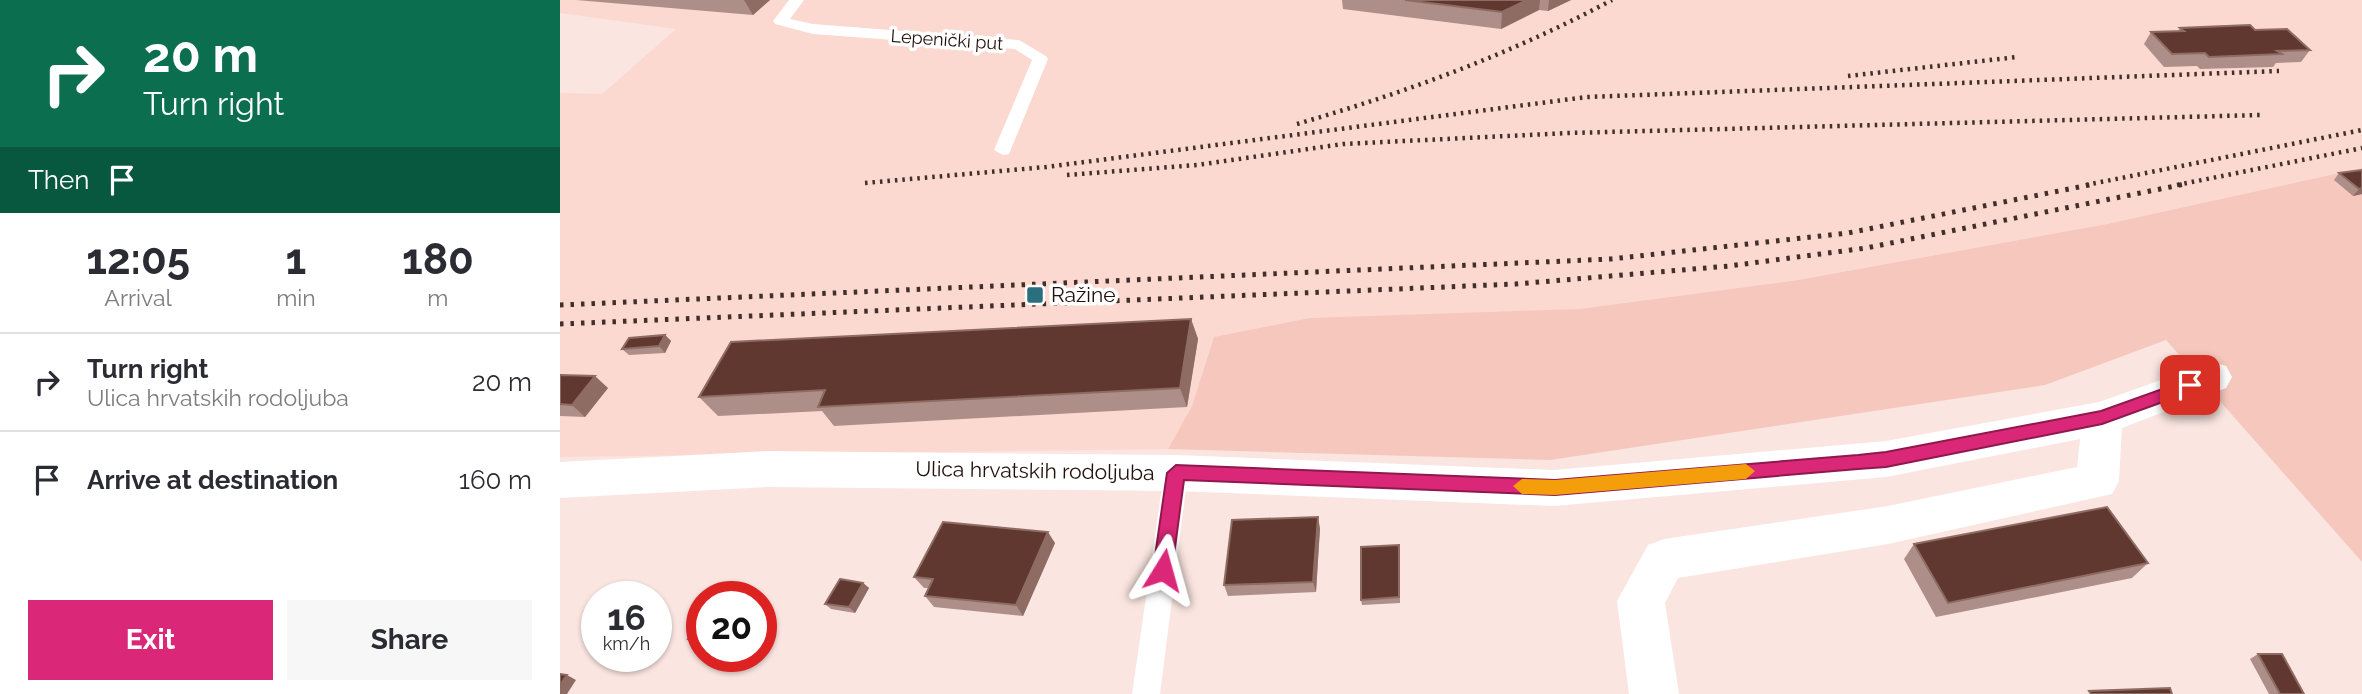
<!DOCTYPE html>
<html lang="en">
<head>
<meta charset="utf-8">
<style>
  body { margin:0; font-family:Raleway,sans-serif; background:#f7f7f7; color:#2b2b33; height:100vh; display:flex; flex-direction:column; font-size:26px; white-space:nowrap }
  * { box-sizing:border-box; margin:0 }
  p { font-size:23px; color:#7c7c81 }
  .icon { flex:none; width:38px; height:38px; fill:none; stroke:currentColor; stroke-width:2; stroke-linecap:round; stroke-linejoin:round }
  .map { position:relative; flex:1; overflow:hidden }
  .drawer { display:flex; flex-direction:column; background:#fff; width:560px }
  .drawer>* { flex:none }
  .top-card { background:#0b6e4f; color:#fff; overflow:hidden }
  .speed { position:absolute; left:21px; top:581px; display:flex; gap:14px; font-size:35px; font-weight:700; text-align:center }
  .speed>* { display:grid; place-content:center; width:91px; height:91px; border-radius:50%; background:#fff; box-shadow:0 2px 5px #0004; line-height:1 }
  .speed small { font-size:18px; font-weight:400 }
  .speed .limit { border:10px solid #d22; background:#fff; color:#111 }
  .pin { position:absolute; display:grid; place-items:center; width:60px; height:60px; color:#fff; margin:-30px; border-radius:14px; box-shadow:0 4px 10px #0006 }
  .me { position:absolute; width:77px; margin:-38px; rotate:8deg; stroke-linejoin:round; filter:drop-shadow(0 0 5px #0008) }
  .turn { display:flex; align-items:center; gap:24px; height:147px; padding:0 28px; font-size:32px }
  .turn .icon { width:91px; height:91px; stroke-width:2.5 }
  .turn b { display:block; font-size:49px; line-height:60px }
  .then { display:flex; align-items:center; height:66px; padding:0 28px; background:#0003; gap:14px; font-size:26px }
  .eta { display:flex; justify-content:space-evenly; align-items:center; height:119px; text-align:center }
  .eta b { font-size:42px; font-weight:700; line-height:49px }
  .cta { display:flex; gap:14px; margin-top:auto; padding:14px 28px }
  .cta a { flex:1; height:80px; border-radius:0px; background:#db2777; color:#fff; font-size:28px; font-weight:700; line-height:80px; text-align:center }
  .cta a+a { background:#f7f7f7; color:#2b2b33 }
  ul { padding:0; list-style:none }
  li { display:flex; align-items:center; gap:21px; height:98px; padding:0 28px; border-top:2px solid #e1e1e2 }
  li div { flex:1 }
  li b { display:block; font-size:26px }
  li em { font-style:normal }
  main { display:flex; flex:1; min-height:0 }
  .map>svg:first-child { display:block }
</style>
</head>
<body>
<main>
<section class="drawer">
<div class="top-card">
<div class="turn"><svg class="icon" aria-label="right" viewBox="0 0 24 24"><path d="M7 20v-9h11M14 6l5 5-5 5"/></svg><div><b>20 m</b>Turn right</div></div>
<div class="then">Then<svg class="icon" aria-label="arrive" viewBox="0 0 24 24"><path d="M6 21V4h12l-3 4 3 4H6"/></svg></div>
</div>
<div class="eta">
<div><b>12:05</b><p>Arrival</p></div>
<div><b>1</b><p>min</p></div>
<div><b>180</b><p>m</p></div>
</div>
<ul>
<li><svg class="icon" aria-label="right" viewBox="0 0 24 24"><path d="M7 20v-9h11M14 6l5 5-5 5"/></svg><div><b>Turn right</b><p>Ulica hrvatskih rodoljuba</p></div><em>20 m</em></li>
<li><svg class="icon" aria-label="arrive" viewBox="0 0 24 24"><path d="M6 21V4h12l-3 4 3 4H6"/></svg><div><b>Arrive at destination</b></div><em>160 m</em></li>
</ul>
<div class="cta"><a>Exit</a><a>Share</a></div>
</section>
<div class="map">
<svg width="1802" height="694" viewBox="0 0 1802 694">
  <rect width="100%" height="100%" fill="#fae5e0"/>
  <polygon fill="#fcd9d0" points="0,0 1802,0 1802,168 1547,224 1238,280 1019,309 654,337 632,406 608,449 0,457 0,93 42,94 116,29 0,13"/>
  <polygon fill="#f6c7bc" points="1802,168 1802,562 1606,340 1485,385 990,460 608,449 632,406 654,337 750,318 1019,309 1238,280 1547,224"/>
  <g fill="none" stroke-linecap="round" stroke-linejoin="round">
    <g fill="#fff" fill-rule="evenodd">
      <polygon points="229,0 244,0 230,19 253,24 459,40 486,56 488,59 449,154 443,155 434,150 472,60 455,49 253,34 215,24 213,21"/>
      <polygon points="616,463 624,466 628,473 600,694 572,694 604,473 608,466"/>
    </g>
    <polygon fill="#fff" fill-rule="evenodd" points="1652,362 1666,366 1672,377 1666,388 1562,428 1559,481 1552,494 1328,544 1118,578 1105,603 1119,694 1069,694 1057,601 1088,545 1104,539 1328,506 1517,467 1520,439 1326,477 994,506 616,491 208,487 0,498 0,462 208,451 616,455 994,470 1326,441 1539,402"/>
    <g stroke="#402f2a" stroke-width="4.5" stroke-dasharray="2.5 5" stroke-linecap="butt">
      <polyline points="1288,76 1457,57"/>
      <path d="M 737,124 C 847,92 951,54 1052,0"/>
      <polyline points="507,175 637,165 783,144 1009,133 1700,115"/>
      <polyline points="305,183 486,167 1027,97 1719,71"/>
      <polyline points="1526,185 1802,130"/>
      <polyline points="1617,185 1802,148"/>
    </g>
    <g stroke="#402f2a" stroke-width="5" stroke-dasharray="3.5 7" stroke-linecap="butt">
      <polyline points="0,305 1051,259 1288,233 1534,184"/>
      <polyline points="0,324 956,284 1169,266 1306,248 1625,184"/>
    </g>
  </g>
  <g fill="#ad8e88">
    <polygon points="16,0 210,0 193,15"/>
    <polygon points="782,0 1011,0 988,11 979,10 941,29 783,9"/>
    <polygon points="1620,28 1695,30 1750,50 1741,62 1716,63 1713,67 1640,69 1637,66 1604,67 1584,44 1591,32 1618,31"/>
    <polygon points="1802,170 1802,194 1793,196 1774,180 1779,173"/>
    <polygon points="631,319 638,339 627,407 274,426 262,411 158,416 139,397"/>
    <polygon points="105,335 111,341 105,353 69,355 62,349"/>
    <polygon points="0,375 48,388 25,417 0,416"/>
    <polygon points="760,528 756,592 668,596 664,585"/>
    <polygon points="495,543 463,616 374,607 365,596 369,588 364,588 354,577"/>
    <polygon points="1354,544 1588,563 1572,578 1376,617 1344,559"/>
    <polygon points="839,551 840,603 802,605 801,600"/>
    <polygon points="303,583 309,588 295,613 271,609 265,604"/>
    <polygon points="142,616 142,645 136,644 128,639"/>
    <polygon points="1698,654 1744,694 1709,694 1690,659"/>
  </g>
  <g fill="#8e6c64">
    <polygon points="184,0 210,0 193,15"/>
    <polygon points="967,0 980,0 979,10 941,29 942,12"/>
    <polygon points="989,0 1011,0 988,11"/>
    <polygon points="1802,188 1802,194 1793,196 1799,189"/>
    <polygon points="631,319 638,339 627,407 620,388"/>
    <polygon points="105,335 111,341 105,353 99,346"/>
    <polygon points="35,376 48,388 25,417 12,405"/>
    <polygon points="758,517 760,528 756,592 753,582"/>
    <polygon points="488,532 495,543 463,616 456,605"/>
    <polygon points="303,583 309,588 295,613 289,607"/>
    <polygon points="7,675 16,680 7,694 0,694 0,685"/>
  </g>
  <g fill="#60382f" stroke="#8e6c64" stroke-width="2">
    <polygon points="845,0 967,0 942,12"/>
    <polygon points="1690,25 1695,30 1727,29 1750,50 1717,51 1722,54 1649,57 1645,53 1612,54 1591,32 1624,31 1620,28"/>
    <polygon points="1802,170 1802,188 1799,189 1779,173"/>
    <polygon points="631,319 620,388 258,407 265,390 139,397 171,342"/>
    <polygon points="105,335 99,346 62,349 69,338"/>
    <polygon points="0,375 35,376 12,405 0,404"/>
    <polygon points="1547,507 1588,563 1388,603 1354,544"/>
    <polygon points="758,517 753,582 664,585 672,520"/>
    <polygon points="383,522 488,532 456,605 365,596 373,579 354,577"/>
    <polygon points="839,545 839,597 801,600 801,547"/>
    <polygon points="280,579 303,583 289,607 265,604"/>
    <polygon points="142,616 142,640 128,639"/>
    <polygon points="1698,654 1722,654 1744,694 1720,694"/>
    <polygon points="0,674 7,675 0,685"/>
    <polygon points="1610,688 1612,694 1531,694 1529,691"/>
  </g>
  <polygon fill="#db2777" stroke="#8e194d" stroke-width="2" points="1630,379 1638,385 1636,390 1542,424 1326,467 1298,469 995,495 624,480 612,570 610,577 603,579 596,577 593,570 607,473 616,465 995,480 1298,455 1326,452 1541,411"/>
  <polygon fill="#f59e0b" points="1186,464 1195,471 1186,479 995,495 962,494 953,486 962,479 995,480"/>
  <rect fill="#296f7d" stroke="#fff" stroke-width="2.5" x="466" y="286" width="18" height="18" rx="3.5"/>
  <g text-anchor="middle" stroke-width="7" stroke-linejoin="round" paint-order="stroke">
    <g font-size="18" fill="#21100c" stroke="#fff">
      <text transform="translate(387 40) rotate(4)" y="6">Lepenički put</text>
    </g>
    <g font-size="21" fill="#21100c" stroke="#fff" text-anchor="start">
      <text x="491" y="302">Ražine</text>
    </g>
    <g font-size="21" fill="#21100c" stroke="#fff">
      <text transform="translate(475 471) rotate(1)" y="7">Ulica hrvatskih rodoljuba</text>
    </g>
  </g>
</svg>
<div class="speed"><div>16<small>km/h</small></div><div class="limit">20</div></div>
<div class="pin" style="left:1630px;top:385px;background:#d93025"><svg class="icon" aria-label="arrive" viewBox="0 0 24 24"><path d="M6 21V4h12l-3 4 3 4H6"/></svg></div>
<svg class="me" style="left:603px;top:570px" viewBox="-20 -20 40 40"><path d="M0-17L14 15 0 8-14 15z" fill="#db2777" stroke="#fff" stroke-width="4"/></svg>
</div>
</main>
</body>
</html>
